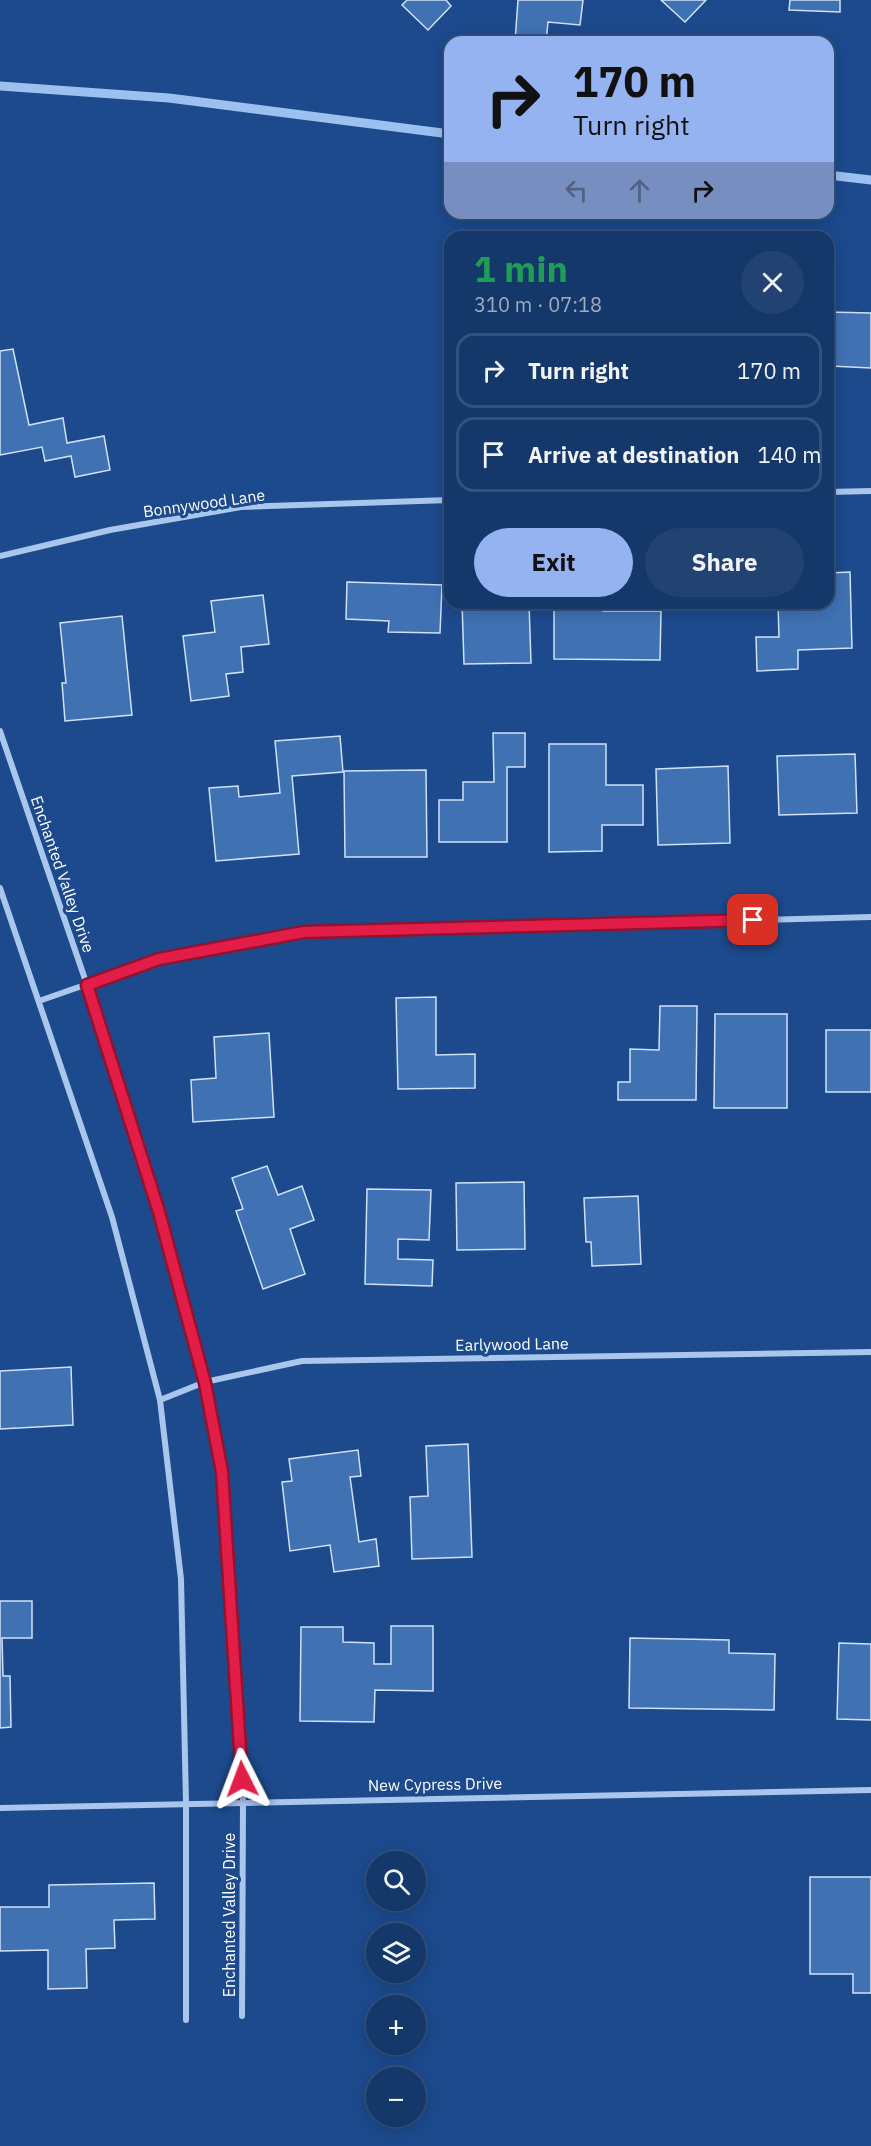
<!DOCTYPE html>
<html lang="en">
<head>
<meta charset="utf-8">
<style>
  body { margin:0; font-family:"IBM Plex Sans",sans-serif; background:#224372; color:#f1f3f6; height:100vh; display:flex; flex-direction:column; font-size:22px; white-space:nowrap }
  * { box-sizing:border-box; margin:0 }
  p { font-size:20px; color:#9dacc1 }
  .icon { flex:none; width:33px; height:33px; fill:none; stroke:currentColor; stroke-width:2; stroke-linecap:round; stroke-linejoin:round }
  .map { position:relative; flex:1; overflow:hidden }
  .side { position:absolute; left:444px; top:231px; width:390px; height:378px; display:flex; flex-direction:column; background:#15386a; border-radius:18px; box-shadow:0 3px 15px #0003,0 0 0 2px #34527e }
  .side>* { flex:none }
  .hud { position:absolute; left:444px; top:36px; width:390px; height:183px; border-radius:18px; box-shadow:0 3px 15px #0003,0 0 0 2px #34527e; background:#95b2f1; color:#111; overflow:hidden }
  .buttons { position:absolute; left:366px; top:1851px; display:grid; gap:12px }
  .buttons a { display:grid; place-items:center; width:60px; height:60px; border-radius:50%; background:#15386a; box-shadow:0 3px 15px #0003,0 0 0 2px #34527e; font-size:30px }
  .pin { position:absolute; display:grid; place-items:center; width:51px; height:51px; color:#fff; margin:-26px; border-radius:12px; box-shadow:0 3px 9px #0006 }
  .me { position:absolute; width:66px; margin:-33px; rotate:357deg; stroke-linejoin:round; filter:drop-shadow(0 0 4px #0008) }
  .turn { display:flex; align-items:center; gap:21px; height:126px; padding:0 30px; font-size:27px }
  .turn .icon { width:78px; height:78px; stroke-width:2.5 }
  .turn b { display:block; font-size:42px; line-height:51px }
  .lanes { display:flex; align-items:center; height:57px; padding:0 30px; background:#0003; justify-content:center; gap:30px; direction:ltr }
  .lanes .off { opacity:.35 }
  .round { display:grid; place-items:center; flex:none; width:63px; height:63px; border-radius:32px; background:#224372 }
  .head { display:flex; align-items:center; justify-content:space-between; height:102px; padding:0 30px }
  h1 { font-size:36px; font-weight:700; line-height:45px; color:#1e9e55 }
  .primary-button { display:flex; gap:12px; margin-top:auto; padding:12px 30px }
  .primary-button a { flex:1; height:69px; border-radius:36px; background:#95b2f1; color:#111; font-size:24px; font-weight:700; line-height:69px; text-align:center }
  .primary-button a+a { background:#224372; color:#f1f3f6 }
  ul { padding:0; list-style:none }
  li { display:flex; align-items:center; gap:18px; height:75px; margin:0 12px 9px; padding:0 18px; border:3px solid #34527e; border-radius:18px }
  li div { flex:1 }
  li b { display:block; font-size:22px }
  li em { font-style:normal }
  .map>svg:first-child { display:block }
</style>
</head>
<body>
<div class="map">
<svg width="871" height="2146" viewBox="0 0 871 2146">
  <rect width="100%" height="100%" fill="#1c4a8d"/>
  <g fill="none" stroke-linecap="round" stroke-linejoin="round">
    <g stroke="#9cc0ef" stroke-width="9">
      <polyline points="0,86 169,98 450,134"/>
      <polyline points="828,175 871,180"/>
    </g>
  </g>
  <g fill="#4071b3" stroke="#cfe1f9" stroke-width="1.5">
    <polygon points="407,0 446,0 451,6 428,30 402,5"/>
    <polygon points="518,0 583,0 580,25 548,22 546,42 515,42"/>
    <polygon points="661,0 706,0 685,22"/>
    <polygon points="790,0 840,0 840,12 789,10"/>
    <polygon points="828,312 871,313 871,368 830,366 829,412"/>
    <polygon points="13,349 29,425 63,418 67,443 104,436 110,470 75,477 71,456 45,461 42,447 0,455 0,351"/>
    <polygon points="850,572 852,648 798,650 798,669 757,671 756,637 779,637 778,603 828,603 828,573"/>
    <polygon points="347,582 442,585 440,633 388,632 389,621 346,619"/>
    <polygon points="263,595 269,644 241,647 243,672 226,674 229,696 191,701 183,636 215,632 211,601"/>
    <polygon points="462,603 529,603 531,663 464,664"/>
    <polygon points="554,603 603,603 603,611 661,611 660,660 554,659"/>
    <polygon points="122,616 132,715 65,721 62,683 66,683 60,623"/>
    <polygon points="493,733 525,733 525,767 507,767 507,842 439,842 439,800 463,800 463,782 494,782"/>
    <polygon points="340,736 343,772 292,776 299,854 216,861 209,788 238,786 239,797 280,793 275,741"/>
    <polygon points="549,744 606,744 606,785 643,785 643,825 602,825 602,851 549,852"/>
    <polygon points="855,754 857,813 779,815 777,756"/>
    <polygon points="728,766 730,843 658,845 656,769"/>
    <polygon points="426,770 427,857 345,857 344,771"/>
    <polygon points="436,997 436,1055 475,1054 475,1088 398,1089 396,998"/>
    <polygon points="660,1006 697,1006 696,1100 618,1100 618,1082 630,1082 630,1049 659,1050"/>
    <polygon points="715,1014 787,1014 787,1108 714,1108"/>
    <rect x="826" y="1030" width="45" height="62"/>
    <polygon points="269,1033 274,1117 193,1122 191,1080 216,1078 214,1037"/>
    <polygon points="267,1166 278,1195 302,1186 314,1220 290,1229 305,1274 263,1289 236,1211 243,1209 232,1178"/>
    <polygon points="524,1182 525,1249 457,1250 456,1183"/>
    <polygon points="367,1189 431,1190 429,1240 398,1239 398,1259 433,1260 432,1286 365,1284"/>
    <polygon points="638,1196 641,1264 592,1266 591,1242 586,1242 584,1198"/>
    <polygon points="71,1367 73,1425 0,1429 0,1371"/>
    <polygon points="468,1444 472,1557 412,1559 410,1497 428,1496 426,1446"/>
    <polygon points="358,1450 361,1476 350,1477 359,1542 376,1539 379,1566 334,1572 330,1545 290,1551 282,1482 292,1481 289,1459"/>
    <polygon points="0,1601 32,1601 32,1638 2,1638 3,1676 10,1676 11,1727 0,1728"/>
    <polygon points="391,1626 433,1626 433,1691 375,1690 374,1722 300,1721 301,1627 343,1627 343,1642 374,1643 374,1664 391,1664"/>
    <polygon points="630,1638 729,1640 729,1653 775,1654 774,1710 629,1708"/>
    <polygon points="839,1643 871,1644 871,1720 837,1719"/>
    <polygon points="810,1877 871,1877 871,1993 853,1993 853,1974 810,1974"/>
    <polygon points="154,1883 155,1919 114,1920 115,1948 86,1949 87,1988 48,1989 48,1950 0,1951 0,1907 49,1907 49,1885"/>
  </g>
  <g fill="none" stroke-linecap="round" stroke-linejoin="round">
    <g stroke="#a9c6ed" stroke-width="6">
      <polyline points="828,492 871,491"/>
      <polyline points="0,556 110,530 241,507 450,500"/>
      <polyline points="0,731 87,985 159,1212 205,1382 222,1472 231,1578 243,1801 242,2016"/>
      <polyline points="0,888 112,1217 160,1400 181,1579 186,1803 186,2020"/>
      <polyline points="39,1001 159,959 304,932 871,917"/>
      <polyline points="160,1400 205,1382 302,1361 871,1352"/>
      <polyline points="0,1808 871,1790"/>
    </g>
  </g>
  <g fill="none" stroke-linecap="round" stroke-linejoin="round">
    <g stroke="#92132f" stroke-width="15">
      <polyline id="route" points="242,1779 222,1472 205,1383 159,1212 87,985 159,959 304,932 753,920"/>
    </g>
    <use href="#route" stroke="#e11d48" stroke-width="10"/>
  </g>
  <g text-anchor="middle" stroke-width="6" stroke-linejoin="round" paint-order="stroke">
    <g font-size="16" fill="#fff" stroke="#1c4a8d">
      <text transform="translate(204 503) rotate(-8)" y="6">Bonnywood Lane</text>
      <text transform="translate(63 874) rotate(71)" y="6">Enchanted Valley Drive</text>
      <text transform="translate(512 1344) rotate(-1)" y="6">Earlywood Lane</text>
      <text transform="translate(435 1784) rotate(-1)" y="6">New Cypress Drive</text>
      <text transform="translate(229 1915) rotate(-90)" y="6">Enchanted Valley Drive</text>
    </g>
  </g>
</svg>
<div class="buttons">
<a><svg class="icon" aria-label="search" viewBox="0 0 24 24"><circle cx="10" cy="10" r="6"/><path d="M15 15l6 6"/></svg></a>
<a><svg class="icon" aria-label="layers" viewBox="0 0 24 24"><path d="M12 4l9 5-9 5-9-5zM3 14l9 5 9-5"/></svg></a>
<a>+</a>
<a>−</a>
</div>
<div class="pin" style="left:753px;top:920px;background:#d93025"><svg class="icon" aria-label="arrive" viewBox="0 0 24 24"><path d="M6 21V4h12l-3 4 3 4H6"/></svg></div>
<svg class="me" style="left:242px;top:1779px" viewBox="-20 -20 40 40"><path d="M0-17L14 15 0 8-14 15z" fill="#e11d48" stroke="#fff" stroke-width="4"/></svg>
<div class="hud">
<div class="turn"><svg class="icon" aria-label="right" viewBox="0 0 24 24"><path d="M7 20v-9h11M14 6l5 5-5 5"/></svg><div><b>170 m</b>Turn right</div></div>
<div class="lanes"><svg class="icon off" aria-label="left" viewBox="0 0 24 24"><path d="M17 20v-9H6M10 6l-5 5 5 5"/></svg><svg class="icon off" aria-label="ahead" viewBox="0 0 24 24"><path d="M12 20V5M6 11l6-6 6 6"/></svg><svg class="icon" aria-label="right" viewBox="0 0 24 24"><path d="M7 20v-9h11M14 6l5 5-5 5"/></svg></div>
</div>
<section class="side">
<div class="head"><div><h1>1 min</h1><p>310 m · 07:18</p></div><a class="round"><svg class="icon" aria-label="close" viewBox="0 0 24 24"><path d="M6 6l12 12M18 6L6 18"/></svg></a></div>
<ul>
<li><svg class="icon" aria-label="right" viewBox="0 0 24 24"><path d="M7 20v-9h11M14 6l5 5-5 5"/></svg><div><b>Turn right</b></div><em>170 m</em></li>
<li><svg class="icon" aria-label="arrive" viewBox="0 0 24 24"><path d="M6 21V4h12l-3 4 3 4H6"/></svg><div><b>Arrive at destination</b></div><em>140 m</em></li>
</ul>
<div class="primary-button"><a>Exit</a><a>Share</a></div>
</section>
</div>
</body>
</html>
